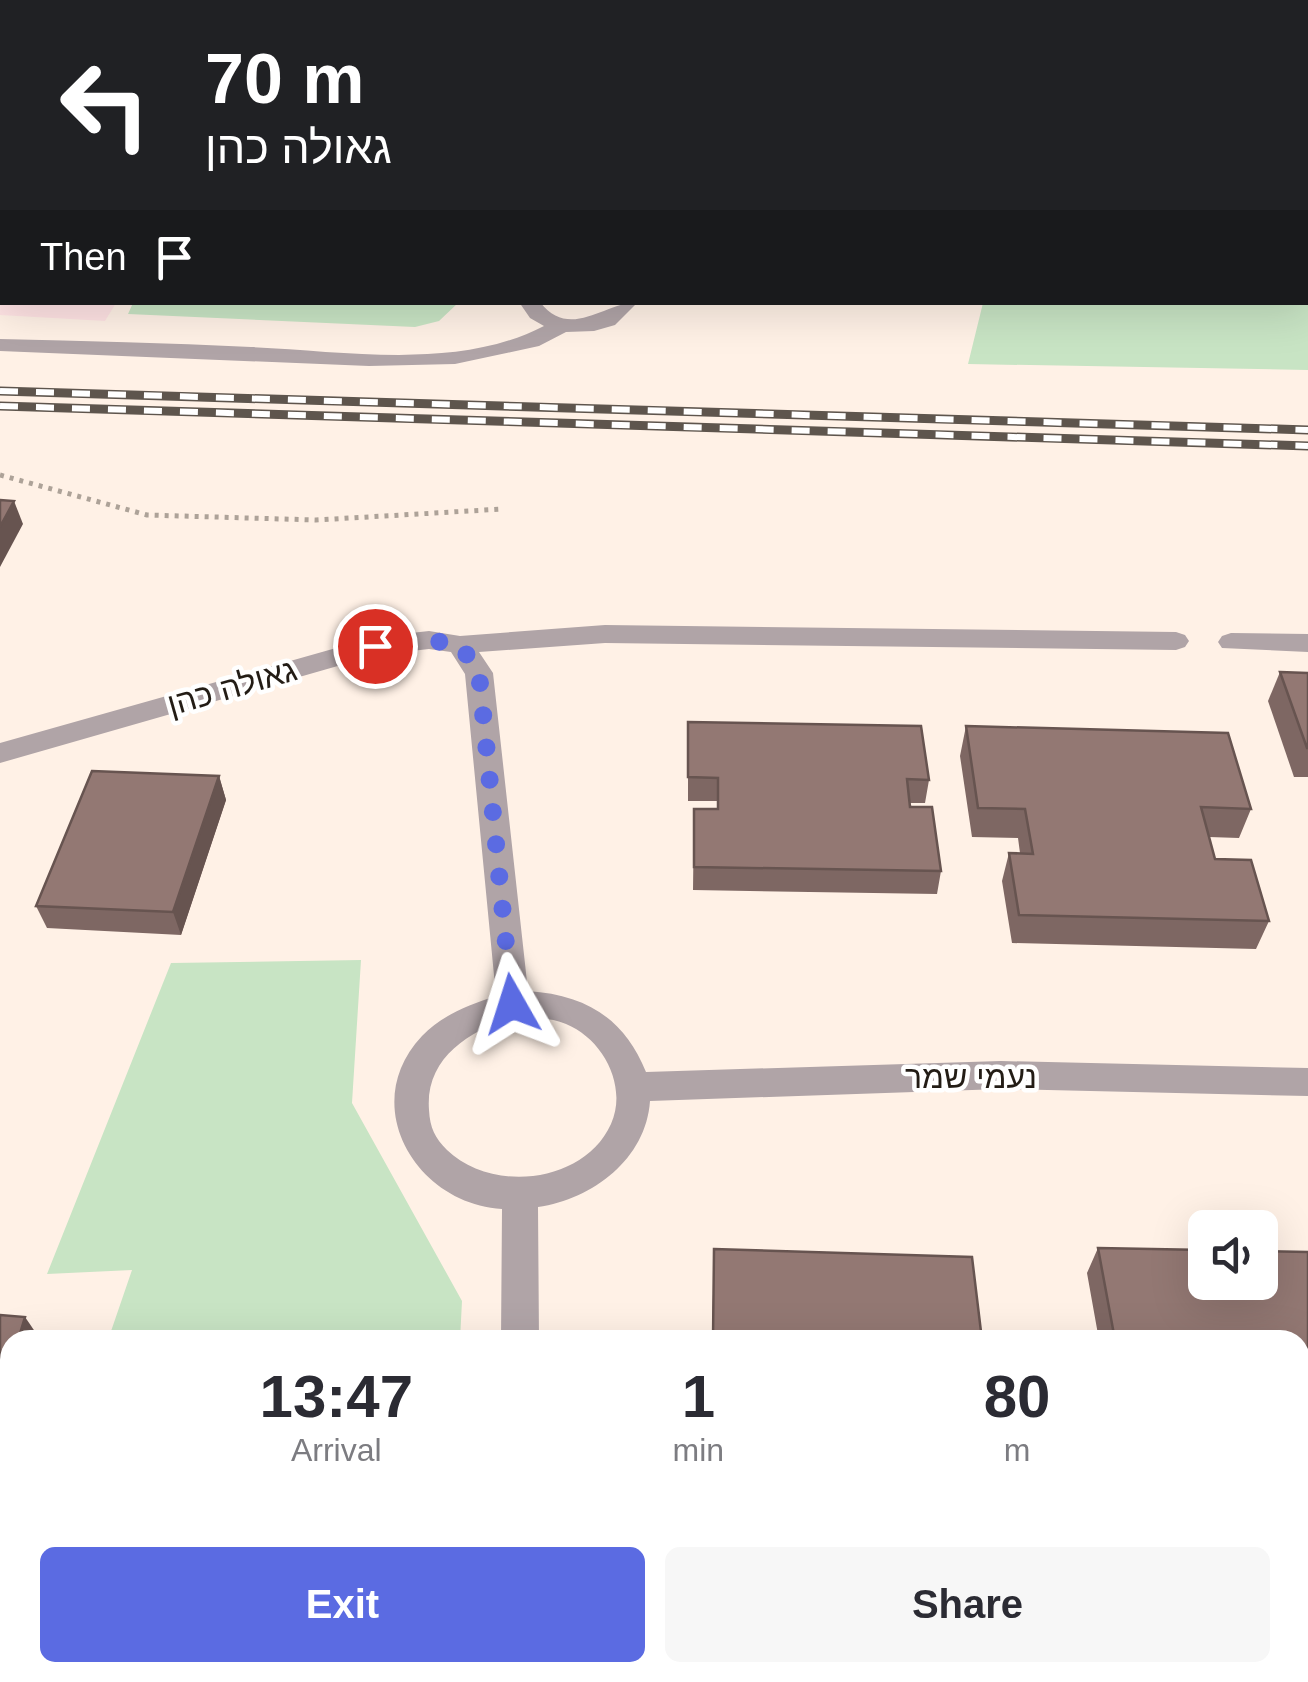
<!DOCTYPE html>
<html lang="en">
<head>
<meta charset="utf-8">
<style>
  body { margin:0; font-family:Helvetica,"Noto Sans Hebrew",sans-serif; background:#f7f7f7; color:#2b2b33; height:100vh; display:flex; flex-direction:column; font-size:38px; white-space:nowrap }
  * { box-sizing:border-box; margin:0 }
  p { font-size:32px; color:#7c7c81 }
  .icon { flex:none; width:55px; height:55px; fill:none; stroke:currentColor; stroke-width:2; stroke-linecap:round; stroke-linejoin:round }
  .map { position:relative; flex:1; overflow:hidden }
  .details { position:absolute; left:0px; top:1330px; width:1310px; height:352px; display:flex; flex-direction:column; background:#fff; border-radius:30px 30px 0 0; box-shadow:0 10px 40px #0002 }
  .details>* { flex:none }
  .guide { position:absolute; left:0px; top:0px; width:1310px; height:305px; box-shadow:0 10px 40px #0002; background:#202124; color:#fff; overflow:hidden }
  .fabs { position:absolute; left:1188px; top:1210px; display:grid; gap:20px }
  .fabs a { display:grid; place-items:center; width:90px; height:90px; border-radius:15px; background:#fff; box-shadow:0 10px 40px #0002; font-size:50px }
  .pin { position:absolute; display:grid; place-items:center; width:85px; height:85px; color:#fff; margin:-42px; border:5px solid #fff; border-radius:50%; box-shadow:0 2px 10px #0007 }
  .me { position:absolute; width:110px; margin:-55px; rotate:354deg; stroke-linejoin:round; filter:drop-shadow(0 0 8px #0008) }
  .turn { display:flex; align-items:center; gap:35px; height:210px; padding:0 40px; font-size:45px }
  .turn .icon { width:130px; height:130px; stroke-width:2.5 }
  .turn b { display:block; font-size:70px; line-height:85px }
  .then { display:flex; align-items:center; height:95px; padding:0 40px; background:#0003; gap:20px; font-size:38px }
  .eta { display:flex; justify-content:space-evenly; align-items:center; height:170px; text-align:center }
  .eta b { font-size:60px; font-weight:700; line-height:70px }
  .primary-button { display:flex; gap:20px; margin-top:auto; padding:20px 40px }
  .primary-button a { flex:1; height:115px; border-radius:15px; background:#5b6be2; color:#fff; font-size:40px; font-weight:700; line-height:115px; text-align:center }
  .primary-button a+a { background:#f7f7f7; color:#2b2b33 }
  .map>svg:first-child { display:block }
</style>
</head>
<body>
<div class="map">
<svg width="1308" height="1682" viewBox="0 0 1308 1682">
  <rect width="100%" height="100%" fill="#fff1e6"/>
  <polygon fill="#fee2e3" points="2,202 2,302 116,303 105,321 0,315"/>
  <g fill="#c8e4c4">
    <polygon points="1057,0 1308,0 1308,370 968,364 983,303 1308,302 1308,2"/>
    <polygon points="133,303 133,302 458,303 439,321 415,327 128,314"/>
    <polygon points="361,960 352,1103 462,1301 460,1340 108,1340 132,1270 47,1274 171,963"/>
    <polygon points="10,1618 10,1672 441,1673 441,1682 0,1682 0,1646"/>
  </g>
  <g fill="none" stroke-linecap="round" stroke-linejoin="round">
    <polyline stroke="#ada298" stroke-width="4" stroke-dasharray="2.5 5" stroke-linecap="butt" points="467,2 480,2"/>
    <polyline stroke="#ada298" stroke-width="5" stroke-dasharray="4 6" stroke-linecap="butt" points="0,475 147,515 316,520 503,509"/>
    <g fill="#b0a4a7" fill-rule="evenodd">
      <polygon points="575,0 597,0 599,2 577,2"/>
      <rect x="0" y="18" width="2" height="10"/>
      <rect x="0" y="59" width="2" height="10"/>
      <path d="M 519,302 L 540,302 C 570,341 605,302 638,302 L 615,325 L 594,331 L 566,332 L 539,346 L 455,364 L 369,366 L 0,351 L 0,339 C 84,341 168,343 251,347 C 346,351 457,371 544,326 L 530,318 Z"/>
      <path d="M 605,625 L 1176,632 L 1185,635 L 1189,641 L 1185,647 L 1176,650 L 605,643 L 479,652 L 493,673 L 528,991 C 586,995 624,1018 646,1072 L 1001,1061 L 1308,1068 L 1308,1096 L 1001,1089 L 650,1101 C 646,1159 593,1199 538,1207 L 539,1340 L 501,1340 L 502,1209 C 416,1204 357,1105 422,1036 C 442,1015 469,1005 496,996 L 465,674 L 451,652 L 429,649 L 376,655 L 0,763 L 0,743 L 375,637 L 429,631 L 460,636 ZM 513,1017 C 530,1018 550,1017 566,1024 C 603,1039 628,1086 611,1124 C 584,1184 491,1193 447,1150 C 435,1138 430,1128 429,1110 C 425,1058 469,1031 513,1017 Z"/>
      <polygon points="1231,633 1308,634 1308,652 1222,648 1218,642 1222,636"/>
      <rect x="500" y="1672" width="44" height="10"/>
    </g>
    <g stroke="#5e554d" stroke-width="9">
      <g id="rail">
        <polyline points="0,391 1308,430"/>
        <polyline points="0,406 1308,446"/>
      </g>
    </g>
    <use href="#rail" stroke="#fff" stroke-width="6" stroke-dasharray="18" stroke-linecap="butt"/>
  </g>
  <g fill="#7e6763">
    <polygon points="1280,672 1308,673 1308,777 1294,777 1268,701"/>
    <polygon points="688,722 929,780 925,803 910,803 941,871 937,894 693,890 694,809 717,809 717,801 688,801"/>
    <polygon points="966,726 1251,809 1239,838 1209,837 1215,859 1269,921 1256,949 1012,943 1002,881 1009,853 1020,853 1018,838 972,837 960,756"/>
    <polygon points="219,776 226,800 181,935 47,928 36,906"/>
    <polygon points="1098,1248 1308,1252 1308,1515 1300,1515 1300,1340 1099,1340 1087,1273"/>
    <polygon points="714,1249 982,1340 712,1340"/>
    <polygon points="709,1672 1019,1672 1020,1679 1018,1682 709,1682"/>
  </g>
  <g fill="#675450">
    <polygon points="2,124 2,159 0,162 0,127"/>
    <polygon points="14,501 23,524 0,567 0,527"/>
    <polygon points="219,776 226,800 181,935 173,912"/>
    <polygon points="25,1317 38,1336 37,1340 18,1340"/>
    <polygon points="10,1363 10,1424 0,1455 0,1393"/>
  </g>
  <g fill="#937873" stroke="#675450" stroke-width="2.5">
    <polygon points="0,67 2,67 2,124 0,127"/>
    <polygon points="0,500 14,501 0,527"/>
    <polygon points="1280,672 1308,673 1308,748 1307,748"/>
    <polygon points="688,722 921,726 929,780 907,779 910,807 932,807 941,871 694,867 694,809 718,809 718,778 688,777"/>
    <polygon points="966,726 1228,733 1251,809 1201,807 1215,859 1251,860 1269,921 1019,915 1009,853 1033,854 1025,809 978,808"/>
    <polygon points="92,771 219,776 173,912 36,906"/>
    <polygon points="1098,1248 1205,1250 1205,1282 1260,1282 1260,1251 1308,1252 1308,1493 1300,1493 1300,1340 1115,1340"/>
    <polygon points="714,1249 972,1257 982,1340 713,1340"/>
    <polygon points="0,1315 25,1317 18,1340 10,1340 10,1363 0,1393"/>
    <polygon points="865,1672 1019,1672 1020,1679"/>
  </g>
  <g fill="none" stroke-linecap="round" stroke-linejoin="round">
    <polyline stroke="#5b6be2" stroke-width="18" stroke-dasharray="0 32.4" points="375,646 429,640 460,645 479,673 512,1004"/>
  </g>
  <g text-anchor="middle" stroke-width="9" stroke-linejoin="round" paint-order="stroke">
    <g font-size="32" fill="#231c15" stroke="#fff">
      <text transform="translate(232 687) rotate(-16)" y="11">גאולה כהן</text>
      <text x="971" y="1088">נעמי שמר</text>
    </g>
  </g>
</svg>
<div class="fabs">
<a><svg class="icon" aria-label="sound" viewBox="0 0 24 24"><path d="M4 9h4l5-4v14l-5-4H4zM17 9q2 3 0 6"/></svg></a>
</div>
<div class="pin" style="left:375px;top:646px;background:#d93025"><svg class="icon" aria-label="arrive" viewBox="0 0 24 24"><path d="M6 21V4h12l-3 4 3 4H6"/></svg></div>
<svg class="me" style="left:512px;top:1004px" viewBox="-20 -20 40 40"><path d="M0-17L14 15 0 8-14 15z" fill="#5b6be2" stroke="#fff" stroke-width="4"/></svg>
<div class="guide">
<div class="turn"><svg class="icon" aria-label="left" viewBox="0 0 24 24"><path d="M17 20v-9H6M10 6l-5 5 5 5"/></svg><div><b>70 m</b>גאולה כהן</div></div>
<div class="then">Then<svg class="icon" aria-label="arrive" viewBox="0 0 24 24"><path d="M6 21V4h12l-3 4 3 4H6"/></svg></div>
</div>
<section class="details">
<div class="eta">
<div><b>13:47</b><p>Arrival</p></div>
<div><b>1</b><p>min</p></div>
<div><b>80</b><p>m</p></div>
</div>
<div class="primary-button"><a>Exit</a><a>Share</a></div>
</section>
</div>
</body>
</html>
